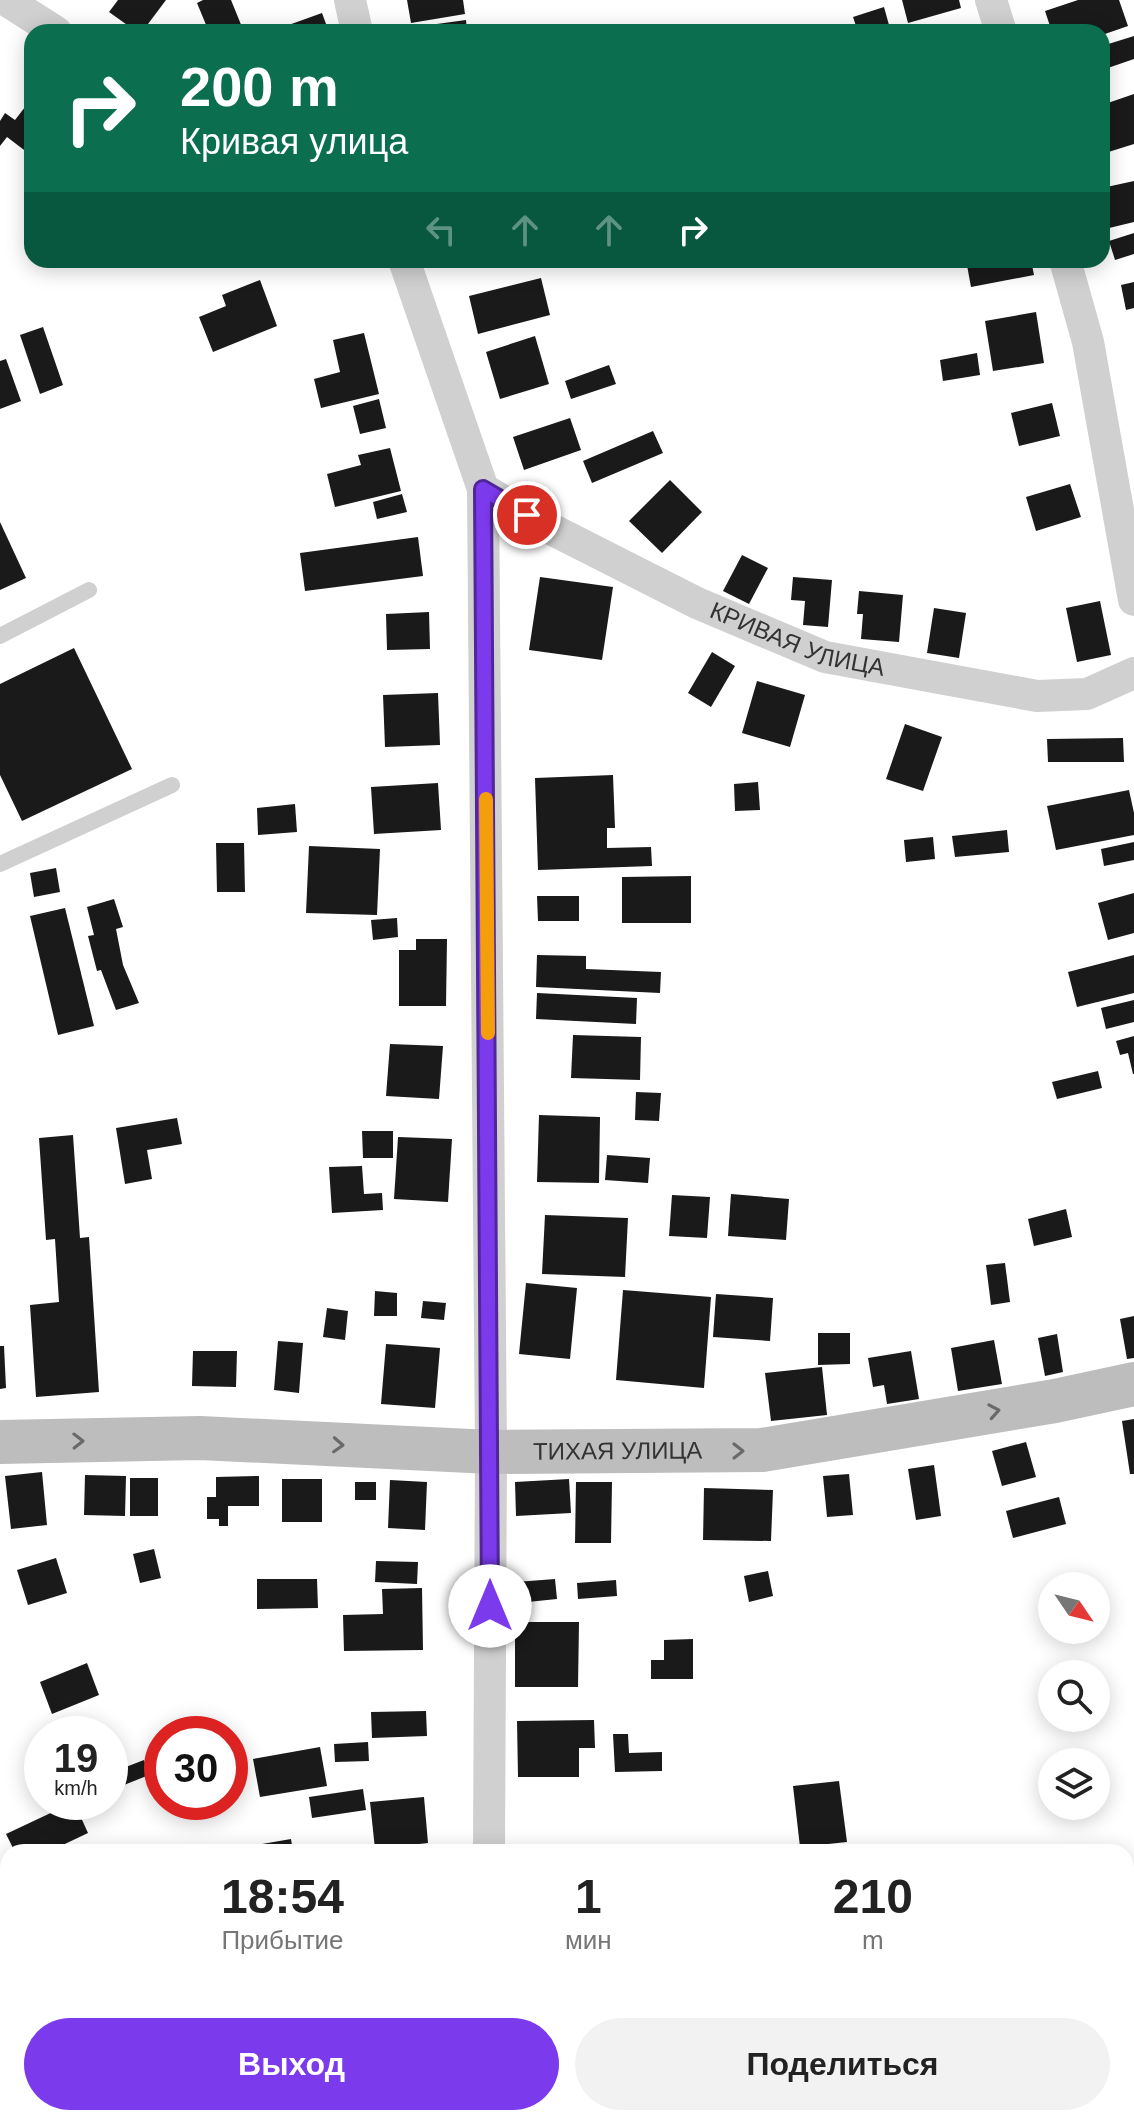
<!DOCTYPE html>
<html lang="ru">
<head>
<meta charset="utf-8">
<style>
  body { margin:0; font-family:Arial,sans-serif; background:#f2f2f2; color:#222; height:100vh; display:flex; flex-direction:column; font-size:30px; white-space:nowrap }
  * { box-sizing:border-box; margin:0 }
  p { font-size:26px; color:#767676 }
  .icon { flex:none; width:44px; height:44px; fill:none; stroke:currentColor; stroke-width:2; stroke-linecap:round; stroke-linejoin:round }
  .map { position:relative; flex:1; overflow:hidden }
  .sheet { position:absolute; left:0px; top:1844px; width:1134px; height:282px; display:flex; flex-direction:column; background:#fff; border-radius:24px 24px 0 0; box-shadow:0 4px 20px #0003 }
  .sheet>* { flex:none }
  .top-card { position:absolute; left:24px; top:24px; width:1086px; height:244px; border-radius:24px; box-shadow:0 4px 20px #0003; background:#0b6e4f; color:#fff; overflow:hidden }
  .needle { width:52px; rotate:125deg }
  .tools { position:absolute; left:1038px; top:1572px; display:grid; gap:16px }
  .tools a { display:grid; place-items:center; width:72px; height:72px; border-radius:50%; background:#fff; box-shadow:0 4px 20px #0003; font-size:40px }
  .speed { position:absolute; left:24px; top:1716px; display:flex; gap:16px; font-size:40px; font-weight:700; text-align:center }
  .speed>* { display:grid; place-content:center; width:104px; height:104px; border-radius:50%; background:#fff; box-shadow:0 4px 20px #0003; line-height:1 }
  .speed small { font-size:20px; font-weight:400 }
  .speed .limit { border:12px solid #d22; background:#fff; color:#111 }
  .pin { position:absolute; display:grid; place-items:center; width:68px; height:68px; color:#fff; margin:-34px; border:4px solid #fff; border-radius:50%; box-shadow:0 2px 8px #0007 }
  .me { position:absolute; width:88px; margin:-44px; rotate:0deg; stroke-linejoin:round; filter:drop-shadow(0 0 6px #0008) }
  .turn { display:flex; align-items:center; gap:28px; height:168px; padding:0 24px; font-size:36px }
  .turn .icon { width:104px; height:104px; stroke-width:2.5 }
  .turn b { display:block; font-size:56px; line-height:68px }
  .lanes { display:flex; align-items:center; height:76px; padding:0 24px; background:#0003; justify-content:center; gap:40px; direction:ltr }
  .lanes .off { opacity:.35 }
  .eta { display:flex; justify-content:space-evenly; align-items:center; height:136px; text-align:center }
  .eta b { font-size:48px; font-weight:600; line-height:56px }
  .action { display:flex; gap:16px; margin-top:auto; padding:16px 24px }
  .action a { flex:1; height:92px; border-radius:48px; background:#7c3aed; color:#fff; font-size:32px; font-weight:600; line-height:92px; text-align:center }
  .action a+a { background:#f2f2f2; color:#222 }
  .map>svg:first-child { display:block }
</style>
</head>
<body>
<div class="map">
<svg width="1134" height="2125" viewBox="0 0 1134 2125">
  <rect width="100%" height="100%" fill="#fff"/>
  <g fill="#1a1a1a">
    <polygon points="118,0 166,0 142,32 137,32 109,12"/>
    <polygon points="203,0 231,0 244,32 209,32 197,3"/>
    <polygon points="407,0 463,0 465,14 411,23"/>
    <polygon points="902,0 959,0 961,8 908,23"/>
    <polygon points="1078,0 1119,0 1128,26 1102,35 1102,32 1052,32 1045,11"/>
    <polygon points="884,7 889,25 869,32 858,32 853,17"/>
    <polygon points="322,13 329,32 285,32 283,27"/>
    <polygon points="466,20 467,32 423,32 422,26"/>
    <polygon points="1134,36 1134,59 1102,70 1102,46"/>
    <polygon points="1134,94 1134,144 1102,154 1102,105"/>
    <polygon points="32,98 32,156 7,137 0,146 0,121 5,113 15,120"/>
    <polygon points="1134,181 1134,222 1105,229 1102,188"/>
    <polygon points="1134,233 1134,254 1115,260 1109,241"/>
    <polygon points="966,260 1031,260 1034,275 971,287"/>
    <polygon points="541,278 550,315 478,334 469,296"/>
    <polygon points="260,280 277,326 213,352 199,317 226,306 222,295"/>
    <polygon points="1134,282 1134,308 1126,310 1121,285"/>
    <polygon points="1036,312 1044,363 993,371 985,321"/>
    <polygon points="43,327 63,385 40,394 20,335"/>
    <polygon points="364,333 379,394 321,408 314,379 340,372 333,340"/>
    <polygon points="535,336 549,384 500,399 486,352"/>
    <polygon points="977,353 980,375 943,381 940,360"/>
    <polygon points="6,359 21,401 0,409 0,361"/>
    <polygon points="609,365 616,384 571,399 565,381"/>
    <polygon points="379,399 386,428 360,434 353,406"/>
    <polygon points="1052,403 1060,436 1019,446 1011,413"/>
    <polygon points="570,418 581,450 524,470 513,437"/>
    <polygon points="653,431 663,453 592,483 583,461"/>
    <polygon points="390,448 401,491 335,507 327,474 361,465 358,455"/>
    <polygon points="670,480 702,512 662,553 629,521"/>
    <polygon points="1070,484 1081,517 1036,531 1026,497"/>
    <polygon points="402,494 407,512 377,519 373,502"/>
    <polygon points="0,522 26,578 0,590"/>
    <polygon points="418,537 423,576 305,591 300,553"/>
    <polygon points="742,555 768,568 749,604 723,591"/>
    <polygon points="540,577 613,587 602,660 529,650"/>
    <polygon points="793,577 832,580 828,627 803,625 805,601 791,600"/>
    <polygon points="859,591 903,595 899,642 861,639 863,614 857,614"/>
    <polygon points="1100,601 1111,655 1077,662 1066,608"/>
    <polygon points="934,608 966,613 959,658 927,653"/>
    <polygon points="429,612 430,649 387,650 386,614"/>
    <polygon points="74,648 132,769 22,821 0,775 0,684"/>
    <polygon points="712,652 735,666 711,707 688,693"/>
    <polygon points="757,681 805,695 790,747 742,733"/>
    <polygon points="438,693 440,745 385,747 383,695"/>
    <polygon points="905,724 942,737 923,791 886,779"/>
    <polygon points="1123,738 1124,762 1048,762 1047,739"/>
    <polygon points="613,775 615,828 607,828 607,848 651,847 652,866 538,870 535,778"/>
    <polygon points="758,782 760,810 735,811 734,784"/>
    <polygon points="438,783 441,830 374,834 371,787"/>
    <polygon points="1129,790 1134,813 1134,835 1056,850 1047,806"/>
    <polygon points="295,804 297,832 258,835 257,808"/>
    <polygon points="1007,830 1009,852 955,857 952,836"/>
    <polygon points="933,837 935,859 906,862 904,840"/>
    <polygon points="1134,842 1134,860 1104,866 1101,849"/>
    <polygon points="216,843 244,843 245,892 217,892"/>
    <polygon points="309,846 380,849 377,915 306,913"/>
    <polygon points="56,868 60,892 34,897 30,873"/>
    <polygon points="691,876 691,923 622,923 622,877"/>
    <polygon points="1134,893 1134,933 1108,940 1098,903"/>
    <polygon points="537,896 579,896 579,921 538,921"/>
    <polygon points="114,899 123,927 116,929 123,965 139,1003 116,1010 101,970 97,971 88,936 94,935 87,907"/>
    <polygon points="65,908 94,1026 58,1035 30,916"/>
    <polygon points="397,918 398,937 373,940 371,920"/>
    <polygon points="416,939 447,939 446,1006 399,1006 399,950 416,950"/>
    <polygon points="537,955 586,956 586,969 661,972 660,993 536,987"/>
    <polygon points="1134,955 1134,993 1077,1007 1068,972"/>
    <polygon points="537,993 637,998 636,1024 536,1019"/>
    <polygon points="1134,1000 1134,1022 1106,1029 1101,1008"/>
    <polygon points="573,1035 641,1037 640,1080 571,1078"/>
    <polygon points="1134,1036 1134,1074 1133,1074 1128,1053 1120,1055 1116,1041"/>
    <polygon points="390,1044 443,1046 439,1099 386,1096"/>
    <polygon points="1098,1071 1102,1088 1057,1099 1052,1082"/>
    <polygon points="636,1092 661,1093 659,1121 635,1120"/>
    <polygon points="539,1115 600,1117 599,1183 537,1182"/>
    <polygon points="177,1118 182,1144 147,1150 152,1179 125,1184 116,1128"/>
    <polygon points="362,1131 393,1131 393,1158 363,1158"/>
    <polygon points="73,1135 80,1238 89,1237 99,1392 36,1397 30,1305 59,1302 55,1239 46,1240 39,1138"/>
    <polygon points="398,1137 452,1139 448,1202 394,1199"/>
    <polygon points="607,1155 650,1158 648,1183 605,1180"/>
    <polygon points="362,1166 364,1194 382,1193 383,1210 332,1213 329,1167"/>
    <polygon points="731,1194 789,1199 786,1240 728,1236"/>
    <polygon points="672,1195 710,1197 707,1238 669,1236"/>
    <polygon points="1066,1209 1072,1237 1034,1246 1028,1219"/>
    <polygon points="545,1215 628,1218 625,1277 542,1274"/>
    <polygon points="1005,1263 1010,1302 991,1305 986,1265"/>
    <polygon points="526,1283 577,1288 570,1359 519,1354"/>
    <polygon points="623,1290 711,1297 704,1388 616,1380"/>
    <polygon points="375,1291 397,1293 397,1316 374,1316"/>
    <polygon points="716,1294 773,1298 770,1341 713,1337"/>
    <polygon points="423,1301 446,1303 444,1320 421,1318"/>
    <polygon points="327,1308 348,1311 345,1340 323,1337"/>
    <polygon points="1134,1316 1134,1358 1127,1359 1120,1319"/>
    <polygon points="818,1333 850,1333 850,1364 818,1365"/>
    <polygon points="1057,1334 1063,1372 1045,1376 1038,1338"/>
    <polygon points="994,1340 1002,1384 958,1391 951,1348"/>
    <polygon points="278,1341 303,1343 299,1393 274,1390"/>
    <polygon points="386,1344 440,1348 435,1408 381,1404"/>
    <polygon points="0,1346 4,1346 6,1388 0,1389"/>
    <polygon points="193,1351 237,1351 236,1387 192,1386"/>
    <polygon points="911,1351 919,1399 887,1404 884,1385 873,1387 868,1358"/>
    <polygon points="822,1367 827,1415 771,1421 765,1373"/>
    <polygon points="1134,1419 1134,1474 1130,1474 1122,1421"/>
    <polygon points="1026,1442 1036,1477 1002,1486 992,1451"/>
    <polygon points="934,1465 941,1516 916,1520 908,1469"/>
    <polygon points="42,1472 47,1525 11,1529 5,1476"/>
    <polygon points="849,1474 853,1515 827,1517 823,1476"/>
    <polygon points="85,1475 126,1476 125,1516 84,1515"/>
    <polygon points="259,1476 259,1506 228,1506 228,1526 219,1526 219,1519 207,1519 207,1497 216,1497 216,1477"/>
    <rect x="130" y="1478" width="28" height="38"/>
    <rect x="282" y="1479" width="40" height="43"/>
    <polygon points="569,1479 571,1513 516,1516 515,1482"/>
    <polygon points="390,1480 427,1482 425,1530 388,1528"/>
    <rect x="355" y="1482" width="21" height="18"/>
    <polygon points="576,1482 612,1482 611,1543 575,1543"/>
    <polygon points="704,1488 773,1490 771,1541 703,1540"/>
    <polygon points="1059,1497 1066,1524 1013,1538 1006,1511"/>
    <polygon points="154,1549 161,1578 140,1583 133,1554"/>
    <polygon points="56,1558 67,1593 28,1605 17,1570"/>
    <polygon points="376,1561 418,1562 417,1584 375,1582"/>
    <polygon points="768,1571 773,1596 749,1602 744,1576"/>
    <polygon points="257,1579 317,1579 318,1608 257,1609"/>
    <polygon points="555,1579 557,1599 518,1603 516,1582"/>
    <polygon points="616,1580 617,1596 578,1599 577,1583"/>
    <polygon points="422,1588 423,1650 344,1651 343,1615 383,1614 382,1589"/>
    <polygon points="515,1622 579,1622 578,1687 515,1687"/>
    <polygon points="693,1639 693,1679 651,1679 651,1660 664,1660 664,1640"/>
    <polygon points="87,1663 99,1695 52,1714 40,1682"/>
    <polygon points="426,1711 427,1736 372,1738 371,1712"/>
    <polygon points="594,1720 595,1748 579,1748 579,1777 518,1777 517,1721"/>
    <polygon points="613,1734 628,1734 629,1753 662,1752 662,1771 615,1772"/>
    <polygon points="368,1742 369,1761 335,1762 334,1744"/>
    <polygon points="320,1747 327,1786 260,1797 253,1759"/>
    <polygon points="144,1760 149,1775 124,1785 118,1770"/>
    <polygon points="839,1781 847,1842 800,1847 793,1786"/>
    <polygon points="363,1789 366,1810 312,1818 309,1797"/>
    <polygon points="424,1797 428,1843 375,1849 370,1802"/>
    <polygon points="74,1802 88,1833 48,1852 15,1852 6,1834"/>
    <polygon points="291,1839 293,1852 263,1852 262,1844"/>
    <polygon points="0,1936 8,1951 8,1981 0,1985"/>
    <polygon points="8,2043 8,2084 0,2088 0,2048"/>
    <polygon points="17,2118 77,2118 63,2125 15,2125 12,2120"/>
  </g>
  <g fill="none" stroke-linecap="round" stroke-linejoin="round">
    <g stroke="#d0d0d0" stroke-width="16">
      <polyline points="0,636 89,590"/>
      <polyline points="0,864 172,785"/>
    </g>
    <g stroke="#d0d0d0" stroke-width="32">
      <polyline points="6,0 56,32"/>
      <polyline points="350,0 357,32"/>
      <polyline points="991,0 1001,32"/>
      <polyline points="404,260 483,489 491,1452 489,1852"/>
      <polyline points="1065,260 1088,342 1134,600"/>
      <path id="s1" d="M 483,489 L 549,528 L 697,603 L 825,657 L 1037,696 L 1087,694 L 1134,673"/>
      <polyline points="488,2125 488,2118"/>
    </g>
    <path stroke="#bdbdbd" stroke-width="44" id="s2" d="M 0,1442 L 200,1438 L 491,1452 L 762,1450 L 1055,1401 L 1134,1384"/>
  </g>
  <defs><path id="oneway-chevron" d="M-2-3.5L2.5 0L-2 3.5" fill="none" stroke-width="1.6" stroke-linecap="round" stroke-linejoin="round" transform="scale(2)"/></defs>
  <g stroke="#6a6a6a">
    <use href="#oneway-chevron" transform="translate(994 1411) rotate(-10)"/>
    <use href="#oneway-chevron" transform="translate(78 1441) rotate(-1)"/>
    <use href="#oneway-chevron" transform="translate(338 1445) rotate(3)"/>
    <use href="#oneway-chevron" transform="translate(738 1451)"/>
  </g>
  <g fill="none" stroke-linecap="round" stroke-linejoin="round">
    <g stroke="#51269a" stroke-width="20">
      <polyline id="route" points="490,1606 483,489 527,515"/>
    </g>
    <use href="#route" stroke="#7c3aed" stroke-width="14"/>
    <polyline stroke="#f59e0b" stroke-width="14" points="486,799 488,1033"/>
  </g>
  <g text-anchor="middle" stroke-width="8" stroke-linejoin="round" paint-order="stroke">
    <g font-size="24" fill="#333" stroke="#fff">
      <text dy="8" stroke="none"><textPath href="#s1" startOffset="350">КРИВАЯ УЛИЦА</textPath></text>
      <text dy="8" stroke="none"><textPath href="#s2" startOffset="618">ТИХАЯ УЛИЦА</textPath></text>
    </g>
  </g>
</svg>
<div class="tools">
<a><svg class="needle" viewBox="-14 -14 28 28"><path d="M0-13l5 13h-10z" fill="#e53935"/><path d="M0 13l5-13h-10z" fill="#767676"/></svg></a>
<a><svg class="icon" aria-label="search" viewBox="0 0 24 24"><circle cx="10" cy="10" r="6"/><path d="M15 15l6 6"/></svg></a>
<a><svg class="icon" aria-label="layers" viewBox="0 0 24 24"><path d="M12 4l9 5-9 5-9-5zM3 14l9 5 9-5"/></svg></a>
</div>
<div class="speed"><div>19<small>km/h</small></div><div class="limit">30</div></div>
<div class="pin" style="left:527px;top:515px;background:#d93025"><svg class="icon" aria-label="arrive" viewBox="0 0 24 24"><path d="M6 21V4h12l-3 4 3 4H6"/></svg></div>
<svg class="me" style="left:490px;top:1606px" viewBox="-20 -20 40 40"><circle r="19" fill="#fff"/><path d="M0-13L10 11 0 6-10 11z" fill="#7c3aed"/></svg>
<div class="top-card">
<div class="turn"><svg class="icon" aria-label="right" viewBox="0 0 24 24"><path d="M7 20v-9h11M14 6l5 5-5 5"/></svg><div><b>200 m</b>Кривая улица</div></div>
<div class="lanes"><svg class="icon off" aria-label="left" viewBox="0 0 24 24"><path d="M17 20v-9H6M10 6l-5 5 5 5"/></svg><svg class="icon off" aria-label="ahead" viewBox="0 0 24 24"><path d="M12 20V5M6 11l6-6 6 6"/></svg><svg class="icon off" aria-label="ahead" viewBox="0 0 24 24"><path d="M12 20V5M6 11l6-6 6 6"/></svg><svg class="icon" aria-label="right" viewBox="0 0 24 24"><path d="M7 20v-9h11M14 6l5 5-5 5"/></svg></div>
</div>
<section class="sheet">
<div class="eta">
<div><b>18:54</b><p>Прибытие</p></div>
<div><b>1</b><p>мин</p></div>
<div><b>210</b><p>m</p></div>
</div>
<div class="action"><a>Выход</a><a>Поделиться</a></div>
</section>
</div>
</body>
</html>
